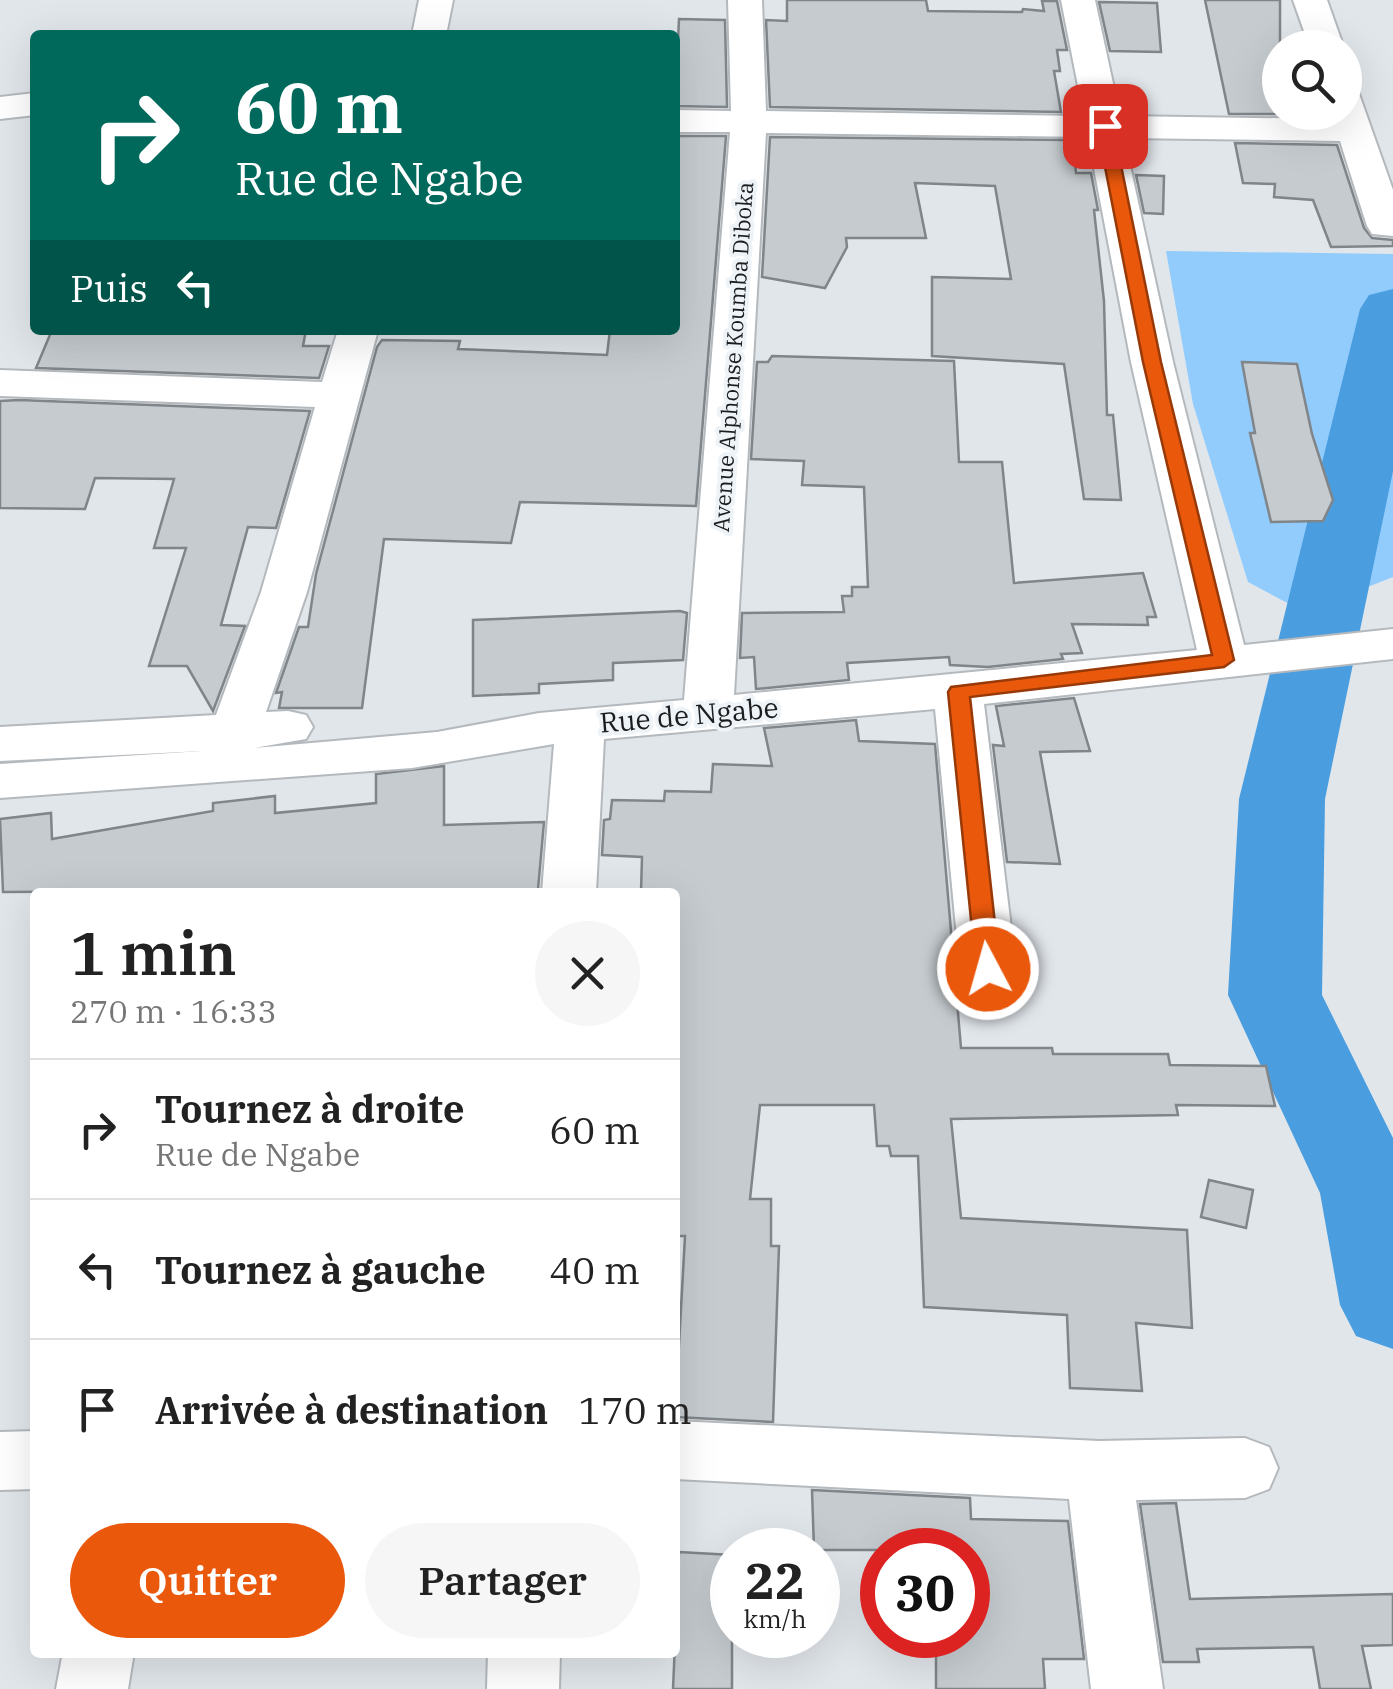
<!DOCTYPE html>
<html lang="fr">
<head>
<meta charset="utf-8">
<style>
  body { margin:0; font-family:"IBM Plex Serif",serif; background:#f6f6f6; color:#222; height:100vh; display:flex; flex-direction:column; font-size:38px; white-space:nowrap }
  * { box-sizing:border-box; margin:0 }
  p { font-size:32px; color:#767676 }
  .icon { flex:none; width:55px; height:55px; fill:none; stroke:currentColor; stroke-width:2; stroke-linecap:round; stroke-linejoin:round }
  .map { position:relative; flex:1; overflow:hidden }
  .sheet { position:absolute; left:30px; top:888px; width:650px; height:770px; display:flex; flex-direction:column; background:#fff; border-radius:10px; box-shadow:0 10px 40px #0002 }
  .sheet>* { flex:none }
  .hud { position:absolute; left:30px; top:30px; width:650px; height:305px; border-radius:10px; box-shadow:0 10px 40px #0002; background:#00695c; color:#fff; overflow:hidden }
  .tools { position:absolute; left:1262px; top:30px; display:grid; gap:20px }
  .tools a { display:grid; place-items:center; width:100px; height:100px; border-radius:50%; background:#fff; box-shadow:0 10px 40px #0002; font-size:50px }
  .speed { position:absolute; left:710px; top:1528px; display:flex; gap:20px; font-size:50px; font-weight:700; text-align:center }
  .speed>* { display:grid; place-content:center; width:130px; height:130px; border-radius:50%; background:#fff; box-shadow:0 10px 40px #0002; line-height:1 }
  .speed small { font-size:25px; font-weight:400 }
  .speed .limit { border:15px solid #d22; background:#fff; color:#111 }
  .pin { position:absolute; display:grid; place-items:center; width:85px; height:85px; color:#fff; margin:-42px; border-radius:20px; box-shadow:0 5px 15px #0006 }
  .me { position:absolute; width:110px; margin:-55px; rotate:354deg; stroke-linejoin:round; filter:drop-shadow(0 0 8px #0008) }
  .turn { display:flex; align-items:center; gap:35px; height:210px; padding:0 40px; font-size:45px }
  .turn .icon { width:130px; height:130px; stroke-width:2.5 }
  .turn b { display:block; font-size:70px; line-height:85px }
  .then { display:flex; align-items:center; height:95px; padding:0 40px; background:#0003; gap:20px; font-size:38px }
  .round { display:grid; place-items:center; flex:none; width:105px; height:105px; border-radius:52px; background:#f6f6f6 }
  .overview { display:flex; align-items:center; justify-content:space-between; height:170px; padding:0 40px }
  h1 { font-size:60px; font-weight:600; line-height:75px }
  .button { display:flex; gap:20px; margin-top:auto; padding:20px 40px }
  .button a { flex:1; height:115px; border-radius:60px; background:#ea580c; color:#fff; font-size:40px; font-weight:600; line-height:115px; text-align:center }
  .button a+a { background:#f6f6f6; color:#222 }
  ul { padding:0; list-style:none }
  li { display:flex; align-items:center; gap:30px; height:140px; padding:0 40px; border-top:2px solid #e0e0e0 }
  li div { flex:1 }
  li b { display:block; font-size:38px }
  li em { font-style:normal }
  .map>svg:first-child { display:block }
</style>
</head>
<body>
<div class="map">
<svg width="1393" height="1689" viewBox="0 0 1393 1689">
  <rect width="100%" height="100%" fill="#e1e6eb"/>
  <polygon fill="#92ccfd" points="1166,251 1393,254 1393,577 1304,612 1248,582 1193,404"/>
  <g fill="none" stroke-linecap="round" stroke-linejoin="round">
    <polygon fill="#4a9ee0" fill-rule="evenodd" points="1393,289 1393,471 1325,799 1322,995 1393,1138 1393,1349 1356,1336 1340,1305 1320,1193 1228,995 1239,799 1360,309 1369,295"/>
  </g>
  <g fill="#c5cbcf" stroke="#808589" stroke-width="2.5">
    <polygon points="787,0 926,0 928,11 1022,12 1023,9 1044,11 1042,1 1057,1 1067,50 1057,50 1060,71 1054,71 1061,112 770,107 766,20 787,21"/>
    <polygon points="1205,0 1280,0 1280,114 1229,114"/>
    <polygon points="1099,2 1157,3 1161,52 1110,51"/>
    <polygon points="679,19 725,20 727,107 675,106"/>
    <polygon points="675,136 726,136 696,506 520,502 511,543 384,539 362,708 279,708 282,692 276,693 299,627 308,627 316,574 377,347 382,340 460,341 458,349 607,355 610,330 675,330"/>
    <polygon points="770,137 1065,140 1067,149 1074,150 1076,173 1091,173 1098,210 1094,210 1104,301 1107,415 1113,415 1121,500 1084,499 1064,364 932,356 932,277 1011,279 995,186 915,183 926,238 846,238 847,247 825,288 762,277"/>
    <polygon points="1235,143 1337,145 1364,228 1372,238 1393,240 1393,246 1331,247 1313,200 1274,197 1275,184 1243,183"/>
    <polygon points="1136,175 1164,176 1163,214 1144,213"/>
    <polygon points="52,330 306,330 303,346 329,346 319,378 36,368"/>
    <polygon points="772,356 954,361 959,462 1002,462 1014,583 1143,573 1156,617 1147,617 1148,625 1072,624 1082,653 1061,654 1063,659 988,667 950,665 949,657 847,663 849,680 756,689 754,657 740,658 742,613 844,612 842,596 852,596 852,587 868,587 864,487 802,485 804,461 751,459 757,362 768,362"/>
    <polygon points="1242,362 1297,364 1312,434 1333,500 1323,521 1271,522 1250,433 1255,433"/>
    <polygon points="19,400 310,411 276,528 248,527 221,625 245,626 213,711 187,666 149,666 186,548 154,548 174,479 95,478 85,509 0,508 0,401"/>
    <polygon points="680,611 687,613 683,660 613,663 613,680 539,684 539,693 473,696 473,620"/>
    <polygon points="1074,698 1090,751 1040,752 1060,864 1007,862 993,745 1004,746 996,706"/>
    <polygon points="856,720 859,741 935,744 961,1048 1052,1048 1053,1054 1168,1054 1170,1065 1266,1066 1275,1106 1176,1105 1178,1115 951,1119 961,1218 1187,1230 1192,1328 1136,1323 1142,1391 1070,1388 1067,1315 924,1307 918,1156 891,1156 889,1146 877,1146 874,1105 760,1105 750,1199 771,1199 771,1246 779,1246 773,1422 675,1417 685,1236 675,1236 675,892 641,892 642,857 602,855 604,820 610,819 612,800 664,801 665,791 711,792 713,764 772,766 764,728"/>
    <polygon points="444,766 444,825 544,822 538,889 3,892 0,819 51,813 52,839 213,811 213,803 275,796 275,813 376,803 376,774"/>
    <polygon points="1209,1180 1253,1190 1246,1228 1201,1217"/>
    <polygon points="812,1490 970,1498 971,1519 1068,1521 1084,1659 1043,1659 1045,1689 936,1689 936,1635 968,1635 968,1550 814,1550"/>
    <polygon points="1176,1503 1190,1599 1393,1594 1393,1645 1362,1646 1371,1689 1320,1689 1313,1647 1197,1649 1199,1662 1163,1662 1140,1504"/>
    <polygon points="679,1552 732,1555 732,1689 673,1689"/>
  </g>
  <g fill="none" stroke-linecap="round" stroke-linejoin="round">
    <g stroke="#b4b9be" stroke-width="4">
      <g id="minor">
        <polygon points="419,0 453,0 446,35 412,35"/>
        <path d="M 728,0 L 762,0 L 766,111 L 1084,116 L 1061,0 L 1095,0 L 1120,116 L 1334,119 L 1332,112 L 1345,112 L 1345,88 L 1358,91 L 1393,190 L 1393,236 L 1372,234 L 1367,226 L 1340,141 L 1124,138 L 1173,362 L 1244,645 L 1393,629 L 1393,659 L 984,704 L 1016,969 L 1008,983 L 988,989 L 968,983 L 960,969 L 935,709 L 604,739 L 596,892 L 542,892 L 554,744 L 412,768 L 0,798 L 0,764 L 202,751 L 0,761 L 0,727 L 216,715 L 261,592 L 315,407 L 0,396 L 0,370 L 322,382 L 338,330 L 378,330 L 307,592 L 266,712 L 288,711 L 306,715 L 313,727 L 306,739 L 254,748 L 437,732 L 539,713 L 684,700 L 730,132 L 675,132 L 675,110 L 731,111 ZM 766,133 L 1088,137 L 1131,362 L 1197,650 L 734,695 Z"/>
        <polygon points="1293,0 1327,0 1344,48 1310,48"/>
        <polygon points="35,93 35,115 0,119 0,97"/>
        <polygon points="675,1421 1099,1441 1245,1438 1269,1447 1278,1468 1269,1489 1245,1498 1136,1500 1163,1689 1091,1689 1069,1499 675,1479"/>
        <polygon points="35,1431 35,1489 0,1490 0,1432"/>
        <polygon points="63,1652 134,1652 128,1689 56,1689"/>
        <polygon points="488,1652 560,1652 559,1689 487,1689"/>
      </g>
    </g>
    <use href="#minor" fill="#fff" fill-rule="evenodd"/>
  </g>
  <polygon fill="#ea580c" stroke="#983908" stroke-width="2.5" points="1105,122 1113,126 1161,362 1234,660 1224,667 970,697 1000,969 988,978 976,969 948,692 951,687 1212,655 1143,362 1097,126"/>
  <g text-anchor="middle" stroke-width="8" stroke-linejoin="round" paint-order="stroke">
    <g font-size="22" fill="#1b1d1f" stroke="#eef3f8">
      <text transform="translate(733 357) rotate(-86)" y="8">Avenue Alphonse Koumba Diboka</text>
    </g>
    <g font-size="28" fill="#1b1d1f" stroke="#eef3f8">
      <text transform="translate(689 715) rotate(-5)" y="10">Rue de Ngabe</text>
    </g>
  </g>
</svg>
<div class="tools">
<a><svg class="icon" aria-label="search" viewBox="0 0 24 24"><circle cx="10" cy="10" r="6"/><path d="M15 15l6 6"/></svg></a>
</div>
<div class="speed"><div>22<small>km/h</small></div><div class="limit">30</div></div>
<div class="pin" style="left:1105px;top:126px;background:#d93025"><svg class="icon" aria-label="arrive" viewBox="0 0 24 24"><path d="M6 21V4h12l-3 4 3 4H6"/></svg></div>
<svg class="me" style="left:988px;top:969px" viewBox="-20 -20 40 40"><circle r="17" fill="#ea580c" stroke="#fff" stroke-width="3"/><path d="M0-11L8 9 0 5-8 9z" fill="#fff"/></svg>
<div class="hud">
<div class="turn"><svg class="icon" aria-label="right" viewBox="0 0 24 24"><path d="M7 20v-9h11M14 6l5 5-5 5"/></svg><div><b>60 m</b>Rue de Ngabe</div></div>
<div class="then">Puis<svg class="icon" aria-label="left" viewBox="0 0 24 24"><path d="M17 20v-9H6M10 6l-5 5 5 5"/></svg></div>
</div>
<section class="sheet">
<div class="overview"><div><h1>1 min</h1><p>270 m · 16:33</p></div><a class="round"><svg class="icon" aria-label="close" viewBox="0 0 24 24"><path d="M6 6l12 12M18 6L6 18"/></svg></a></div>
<ul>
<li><svg class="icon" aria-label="right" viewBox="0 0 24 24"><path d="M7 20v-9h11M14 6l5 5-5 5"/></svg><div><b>Tournez à droite</b><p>Rue de Ngabe</p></div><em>60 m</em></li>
<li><svg class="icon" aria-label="left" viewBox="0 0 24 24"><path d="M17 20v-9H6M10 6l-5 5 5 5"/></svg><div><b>Tournez à gauche</b></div><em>40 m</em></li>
<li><svg class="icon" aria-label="arrive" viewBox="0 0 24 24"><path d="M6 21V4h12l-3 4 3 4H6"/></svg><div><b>Arrivée à destination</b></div><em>170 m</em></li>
</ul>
<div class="button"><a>Quitter</a><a>Partager</a></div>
</section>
</div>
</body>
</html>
